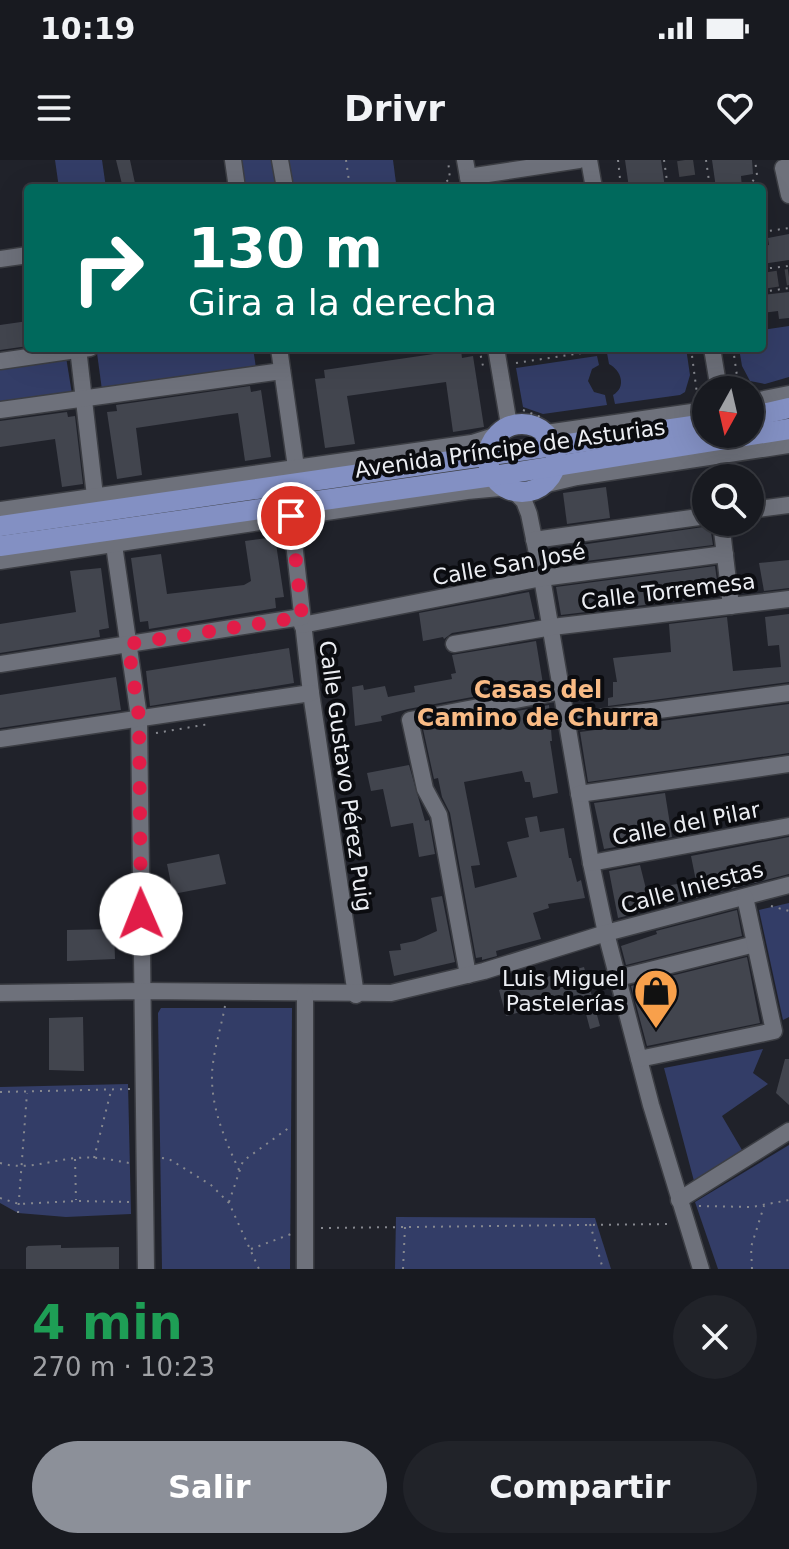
<!DOCTYPE html>
<html lang="es">
<head>
<meta charset="utf-8">
<style>
  body { margin:0; font-family:"DejaVu Sans",sans-serif; background:#212329; color:#f1f3f6; height:100vh; display:flex; flex-direction:column; font-size:30px; white-space:nowrap }
  * { box-sizing:border-box; margin:0 }
  p { font-size:26px; color:#9fa1a5 }
  .icon { flex:none; width:44px; height:44px; fill:none; stroke:currentColor; stroke-width:2; stroke-linecap:round; stroke-linejoin:round }
  .map { position:relative; height:1109px; overflow:hidden }
  .panel { display:flex; flex-direction:column; background:#181a20; flex:1 }
  .panel>* { flex:none }
  .guide { position:absolute; left:24px; top:24px; width:742px; height:168px; border-radius:8px; box-shadow:0 8px 32px #0002,0 0 0 2px #36383e; background:#00695c; color:#fff; overflow:hidden }
  .needle { width:52px; rotate:188deg }
  .tools { position:absolute; left:692px; top:216px; display:grid; gap:16px }
  .tools a { display:grid; place-items:center; width:72px; height:72px; border-radius:50%; background:#181a20; box-shadow:0 8px 32px #0002,0 0 0 2px #36383e; font-size:40px }
  .pin { position:absolute; display:grid; place-items:center; width:68px; height:68px; color:#fff; margin:-34px; border:4px solid #fff; border-radius:50%; box-shadow:0 2px 8px #0007 }
  .me { position:absolute; width:88px; margin:-44px; rotate:359deg; stroke-linejoin:round; filter:drop-shadow(0 0 6px #0008) }
  .turn { display:flex; align-items:center; gap:28px; height:168px; padding:0 32px; font-size:36px }
  .turn .icon { width:104px; height:104px; stroke-width:2.5 }
  .turn b { display:block; font-size:56px; line-height:68px }
  .round { display:grid; place-items:center; flex:none; width:84px; height:84px; border-radius:42px; background:#212329 }
  .overview { display:flex; align-items:center; justify-content:space-between; height:136px; padding:0 32px }
  h1 { font-size:48px; font-weight:800; line-height:60px; color:#1e9e55 }
  .primary-button { display:flex; gap:16px; margin-top:auto; padding:16px 32px }
  .primary-button a { flex:1; height:92px; border-radius:48px; background:#8c9099; color:#fff; font-size:32px; font-weight:800; line-height:92px; text-align:center }
  .primary-button a+a { background:#212329; color:#f1f3f6 }
  .status { display:flex; justify-content:space-between; align-items:center; height:56px; padding:0 40px; background:#181a20; direction:ltr }
  .status svg { height:22px; fill:currentColor }
  header { display:flex; justify-content:space-between; align-items:center; height:104px; padding:0 32px; background:#181a20; font-size:36px; font-weight:800 }
  .map>svg:first-child { display:block }
</style>
</head>
<body>
<div class="status"><b>10:19</b><svg viewBox="0 0 49 12"><path d="M0 12V9h3v3zM5 12V6h3v6zM10 12V3h3v9zM15 12V0h3v12zM26 1h20v11H26zM47 4h2v5h-2z"/></svg></div>
<header><svg class="icon" aria-label="menu" viewBox="0 0 24 24"><path d="M4 6h16M4 12h16M4 18h16"/></svg>Drivr<svg class="icon" aria-label="heart" viewBox="0 0 24 24"><path d="M12 20l-8-8c-3-5 5-10 8-4 3-6 11-1 8 4z"/></svg></header>
<div class="map">
<svg width="789" height="1109" viewBox="0 0 789 1109">
  <rect width="100%" height="100%" fill="#20222a"/>
  <g fill="#333d67">
    <polygon points="55,0 102,0 106,28 59,28"/>
    <polygon points="227,0 393,0 396,23 363,28 230,28"/>
    <polygon points="789,166 789,217 765,224 750,221 742,206 739,188 762,188 762,170"/>
    <polygon points="129,188 253,188 256,208 102,230 97,193"/>
    <path d="M 649,188 L 686,188 L 690,215 L 685,232 L 680,235 L 615,244 L 613,235 C 627,227 621,210 609,204 L 607,193 Z"/>
    <polygon points="597,196 599,205 592,209 588,221 594,232 605,235 607,245 543,254 523,247 516,208"/>
    <polygon points="66,197 72,234 0,245 0,207"/>
    <polygon points="789,743 789,857 783,860 759,750"/>
    <polygon points="161,848 292,848 290,1109 162,1109 158,853"/>
    <polygon points="763,889 753,913 768,924 722,956 742,990 694,1021 664,908"/>
    <polygon points="128,924 131,1054 66,1057 18,1053 0,1043 0,927"/>
    <polygon points="789,985 789,1109 718,1109 695,1042"/>
    <polygon points="396,1057 595,1058 611,1109 395,1109"/>
  </g>
  <g fill="#42454e">
    <polygon points="116,0 130,0 136,28 123,28"/>
    <polygon points="625,0 661,0 665,28 629,28"/>
    <polygon points="712,0 752,0 753,14 741,16 742,28 716,28"/>
    <polygon points="789,74 789,100 762,104 762,86 769,85 768,78"/>
    <polygon points="789,132 789,158 779,159 778,151 762,153 762,135"/>
    <polygon points="28,161 28,186 0,190 0,165"/>
    <polygon points="461,190 462,198 473,196 484,267 453,272 446,222 347,236 355,284 325,288 315,219 325,218 324,210"/>
    <polygon points="250,226 251,232 261,230 271,297 245,301 238,253 223,255 136,268 142,315 117,319 107,252 117,251 116,245"/>
    <polygon points="67,252 68,257 75,256 83,324 62,327 55,279 0,287 0,261"/>
    <polygon points="606,327 610,358 567,364 563,333"/>
    <polygon points="710,366 713,385 562,404 560,388"/>
    <polygon points="275,377 284,437 275,438 276,448 149,469 148,461 140,462 131,398 161,394 167,434 244,425 251,421 245,381"/>
    <polygon points="789,400 789,428 764,431 759,403"/>
    <polygon points="715,406 719,436 561,455 556,427"/>
    <polygon points="101,408 109,468 99,470 100,477 0,493 0,464 76,452 70,411"/>
    <polygon points="529,432 535,459 452,473 444,479 443,477 423,481 419,453"/>
    <polygon points="789,454 789,522 608,546 608,538 613,537 613,522 617,522 613,498 671,492 669,464 727,457 733,511 781,507 779,485 768,486 765,457"/>
    <polygon points="536,481 543,524 408,549 381,556 382,561 355,566 352,527 363,525 364,530 385,526 388,537 415,532 414,526 452,519 451,514 456,513 452,495"/>
    <polygon points="289,488 294,523 150,546 146,511"/>
    <polygon points="116,517 121,550 0,568 0,535"/>
    <polygon points="789,544 789,593 588,622 580,572"/>
    <polygon points="549,545 552,581 550,581 558,633 533,638 530,622 525,622 522,611 464,622 480,705 471,706 475,728 517,717 507,682 529,677 525,658 537,656 540,672 564,668 569,698 571,698 577,722 581,720 585,738 548,744 549,748 533,753 541,779 496,791 497,796 482,800 482,797 476,798 450,653 442,637 438,618 434,619 423,569"/>
    <polygon points="409,605 425,661 429,660 435,694 419,697 413,663 391,667 383,629 371,631 367,613"/>
    <polygon points="665,633 672,677 604,689 594,643"/>
    <polygon points="789,677 789,714 618,758 609,711 640,705 646,729 696,721 691,696"/>
    <polygon points="219,694 226,724 173,734 167,704"/>
    <polygon points="442,736 455,802 394,816 389,791 401,790 400,784 415,781 437,771 431,738"/>
    <polygon points="737,750 742,776 626,805 621,786 657,774 656,771"/>
    <polygon points="114,769 115,799 67,801 67,770"/>
    <polygon points="747,797 760,863 647,886 631,826"/>
    <polygon points="584,807 600,866 590,869 581,835 506,856 499,830"/>
    <polygon points="83,857 84,911 49,910 49,858"/>
    <polygon points="785,899 789,899 789,945 776,933"/>
    <polygon points="61,1085 61,1088 119,1087 119,1109 26,1109 26,1088 28,1086"/>
  </g>
  <g fill="none" stroke-linecap="round" stroke-linejoin="round">
    <g stroke="#3f4148" stroke-width="16" stroke-dasharray="16 8" stroke-linecap="butt">
      <polyline points="685,0 689,28"/>
      <polyline points="762,121 789,117"/>
    </g>
    <g stroke="#3c3e44" stroke-width="19">
      <g id="minor">
        <polyline points="233,0 237,28"/>
        <polyline points="280,0 285,28"/>
        <polyline points="465,0 470,28"/>
        <polyline points="589,0 594,28"/>
        <polyline points="789,7 783,8 789,35"/>
        <polyline points="468,17 579,0"/>
        <polyline points="0,99 28,95"/>
        <polyline points="78,188 95,336"/>
        <polyline points="279,188 296,307"/>
        <polyline points="496,188 508,259 506,268"/>
        <polyline points="712,188 719,230"/>
        <polyline points="0,201 90,188"/>
        <polyline points="750,242 789,234"/>
        <polyline points="0,250 282,211"/>
        <polyline points="546,273 706,250"/>
        <polyline points="543,325 577,317 789,285"/>
        <polyline points="514,331 524,341 529,354 542,418 591,703 606,773 651,945 701,1109"/>
        <polyline points="0,350 472,283 497,275"/>
        <polyline points="750,350 789,345"/>
        <polyline points="291,356 311,533 356,835"/>
        <polyline points="721,362 731,446"/>
        <polyline points="534,380 706,356"/>
        <polyline points="114,385 139,557 146,1109"/>
        <polyline points="0,401 467,331 500,328 511,331"/>
        <polyline points="302,465 542,418 725,394"/>
        <polyline points="454,484 552,467 789,439"/>
        <polyline points="0,504 302,457"/>
        <polyline points="568,562 789,533"/>
        <polyline points="0,579 311,533"/>
        <polyline points="579,634 789,604"/>
        <polyline points="591,703 789,666"/>
        <polyline points="468,815 439,655 425,629 410,560 563,531"/>
        <polyline points="618,818 755,784"/>
        <polyline points="0,833 142,831 391,833 484,811 606,773 789,725"/>
        <polyline points="305,833 305,1109"/>
        <polyline points="639,899 774,871 745,737"/>
        <polyline points="679,1040 789,971"/>
      </g>
    </g>
    <g stroke="#3c3e44" stroke-width="23">
      <g id="major">
        <polyline points="750,257 789,248"/>
        <circle cx="522" cy="298" r="34"/>
        <polyline points="0,366 706,264"/>
        <polyline points="0,386 493,316 789,269"/>
      </g>
    </g>
    <g stroke="#86888f" stroke-width="2" stroke-dasharray="2 6" stroke-linecap="butt">
      <polyline points="346,0 350,28"/>
      <polyline points="618,0 621,28"/>
      <polyline points="664,0 668,28"/>
      <polyline points="706,0 710,28"/>
      <polyline points="445,28 444,23 450,19 448,0"/>
      <polyline points="748,28 757,15 755,0"/>
      <polyline points="762,72 789,68"/>
      <polyline points="762,109 789,106"/>
      <polyline points="762,132 789,128"/>
      <polyline points="479,188 483,206"/>
      <polyline points="691,188 697,234"/>
      <polyline points="733,188 739,230"/>
      <polyline points="516,203 615,188"/>
      <polyline points="523,250 543,258"/>
      <polyline points="156,573 209,564"/>
      <polyline points="771,746 789,751"/>
      <path d="M 225,846 C 221,868 213,892 212,914 C 211,948 225,980 239,1010"/>
      <polyline points="0,932 130,929"/>
      <polyline points="94,998 111,931"/>
      <polyline points="162,998 169,999 211,1025 229,1043 259,1109"/>
      <polyline points="75,999 76,1040"/>
      <path d="M 0,1003 C 27,1011 50,1000 77,998 C 95,996 112,1000 129,1003"/>
      <polyline points="0,1038 19,1044 76,1041 129,1042"/>
      <polyline points="229,1042 243,1001 290,967"/>
      <polyline points="699,1046 752,1047 789,1040"/>
      <polyline points="18,1053 27,933"/>
      <polyline points="590,1064 603,1109"/>
      <polyline points="321,1068 671,1064"/>
      <polyline points="251,1089 291,1074"/>
      <polyline points="403,1109 405,1067"/>
      <polyline points="752,1109 751,1087 764,1046"/>
    </g>
    <use href="#minor" stroke="#6e717b" stroke-width="16"/>
    <use href="#major" stroke="#8390c3" stroke-width="20"/>
  </g>
  <g fill="none" stroke-linecap="round" stroke-linejoin="round">
    <polyline stroke="#e11d48" stroke-width="14" stroke-dasharray="0 25.2" points="141,754 139,557 128,484 302,457 291,356"/>
  </g>
  <defs>
    <g id="shop-pin" transform="scale(2.3)"><path d="M0 17L-7.5 6A9.5 9.5 0 1 1 7.5 6Z" fill="#f8a04b" stroke="#0b0c10"/><path d="M-5-2.5h2.3a2.7 3.5 0 0 1 5.4 0H5L5.5 6h-11ZM-1.5-2.5h3a1.5 2.3 0 0 0-3 0Z" fill="#111"/></g>
  </defs>
  <g fill-rule="evenodd">
    <use href="#shop-pin" x="656" y="831"/>
  </g>
  <g text-anchor="middle" stroke-width="8" stroke-linejoin="round" paint-order="stroke">
    <g font-size="22" fill="#eceef3" stroke="#0b0c10">
      <text transform="translate(510 288) rotate(-8)" y="8">Avenida Príncipe de Asturias</text>
      <text transform="translate(509 404) rotate(-10)" y="8">Calle San José</text>
      <text transform="translate(668 431) rotate(-7)" y="8">Calle Torremesa</text>
      <text transform="translate(346 616) rotate(82)" y="8">Calle Gustavo Pérez Puig</text>
      <text transform="translate(686 663) rotate(-11)" y="8">Calle del Pilar</text>
      <text transform="translate(692 727) rotate(-15)" y="8">Calle Iniestas</text>
    </g>
    <g font-size="22" fill="#eceef3" stroke="#0b0c10" text-anchor="end">
      <text x="625" y="826">Luis Miguel<tspan x="625" dy="25">Pastelerías</tspan></text>
    </g>
    <g font-size="24" font-weight="bold" fill="#f9bb85" stroke="#0b0c10">
      <text x="538" y="538">Casas del<tspan x="538" dy="28">Camino de Churra</tspan></text>
    </g>
  </g>
</svg>
<div class="tools">
<a><svg class="needle" viewBox="-14 -14 28 28"><path d="M0-13l5 13h-10z" fill="#e53935"/><path d="M0 13l5-13h-10z" fill="#9fa1a5"/></svg></a>
<a><svg class="icon" aria-label="search" viewBox="0 0 24 24"><circle cx="10" cy="10" r="6"/><path d="M15 15l6 6"/></svg></a>
</div>
<div class="pin" style="left:291px;top:356px;background:#d93025"><svg class="icon" aria-label="arrive" viewBox="0 0 24 24"><path d="M6 21V4h12l-3 4 3 4H6"/></svg></div>
<svg class="me" style="left:141px;top:754px" viewBox="-20 -20 40 40"><circle r="19" fill="#fff"/><path d="M0-13L10 11 0 6-10 11z" fill="#e11d48"/></svg>
<div class="guide">
<div class="turn"><svg class="icon" aria-label="right" viewBox="0 0 24 24"><path d="M7 20v-9h11M14 6l5 5-5 5"/></svg><div><b>130 m</b>Gira a la derecha</div></div>
</div>
</div>
<section class="panel">
<div class="overview"><div><h1>4 min</h1><p>270 m · 10:23</p></div><a class="round"><svg class="icon" aria-label="close" viewBox="0 0 24 24"><path d="M6 6l12 12M18 6L6 18"/></svg></a></div>
<div class="primary-button"><a>Salir</a><a>Compartir</a></div>
</section>
</body>
</html>
